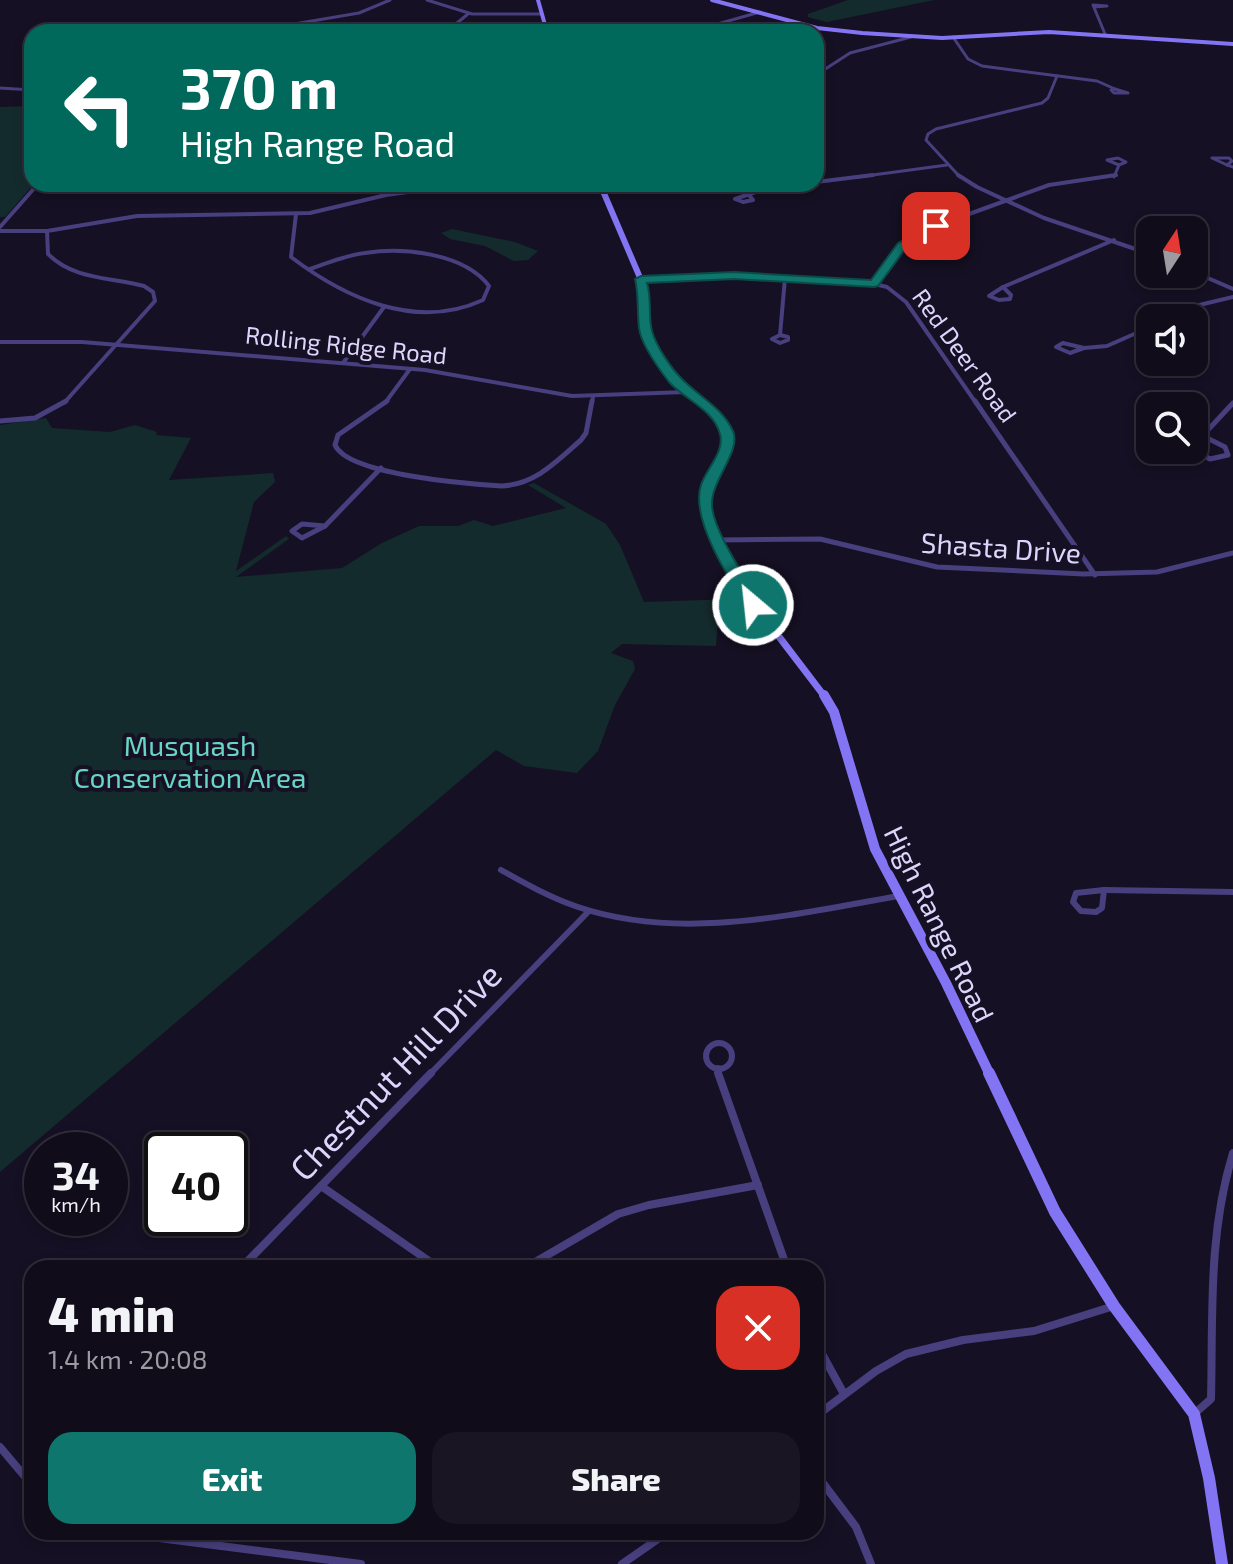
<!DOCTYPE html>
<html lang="en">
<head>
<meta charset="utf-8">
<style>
  body { margin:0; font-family:"Exo 2",sans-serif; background:#191523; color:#f1f3f6; height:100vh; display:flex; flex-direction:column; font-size:30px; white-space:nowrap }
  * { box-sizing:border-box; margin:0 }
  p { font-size:26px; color:#9c9ba2 }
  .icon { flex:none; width:44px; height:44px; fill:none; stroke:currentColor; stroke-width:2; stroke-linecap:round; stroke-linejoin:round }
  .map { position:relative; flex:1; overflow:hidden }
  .side { position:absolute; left:24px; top:1260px; width:800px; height:280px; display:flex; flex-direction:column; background:#100c1a; border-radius:24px; box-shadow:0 4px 12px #0003,0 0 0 2px #302c39 }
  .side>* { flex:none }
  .hud { position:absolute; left:24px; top:24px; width:800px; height:168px; border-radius:24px; box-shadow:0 4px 12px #0003,0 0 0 2px #302c39; background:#00695c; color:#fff; overflow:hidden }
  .needle { width:52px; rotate:12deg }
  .tools { position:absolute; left:1136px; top:216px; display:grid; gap:16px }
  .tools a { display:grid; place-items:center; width:72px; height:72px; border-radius:16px; background:#100c1a; box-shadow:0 4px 12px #0003,0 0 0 2px #302c39; font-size:40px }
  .speed { position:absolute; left:24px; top:1132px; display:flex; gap:16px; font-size:40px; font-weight:700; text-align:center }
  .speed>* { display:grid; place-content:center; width:104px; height:104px; border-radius:50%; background:#100c1a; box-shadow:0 4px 12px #0003,0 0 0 2px #302c39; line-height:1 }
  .speed small { font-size:20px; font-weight:400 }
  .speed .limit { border:4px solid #111; border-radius:12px; background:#fff; color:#111 }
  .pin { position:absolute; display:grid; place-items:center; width:68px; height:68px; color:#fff; margin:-34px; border-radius:16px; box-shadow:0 4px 12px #0006 }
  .me { position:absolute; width:88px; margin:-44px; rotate:332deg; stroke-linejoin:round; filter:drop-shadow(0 0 6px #0008) }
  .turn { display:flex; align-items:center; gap:28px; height:168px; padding:0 24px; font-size:36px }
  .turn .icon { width:104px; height:104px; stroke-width:2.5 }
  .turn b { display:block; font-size:56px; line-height:68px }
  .round { display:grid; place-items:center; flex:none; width:84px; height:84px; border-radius:24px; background:#191523 }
  .summary { display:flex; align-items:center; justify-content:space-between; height:136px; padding:0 24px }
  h1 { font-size:48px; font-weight:800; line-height:60px }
  .button { display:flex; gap:16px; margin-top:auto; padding:16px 24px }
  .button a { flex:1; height:92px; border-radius:24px; background:#0f766e; color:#fff; font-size:32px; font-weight:800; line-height:92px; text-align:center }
  .button a+a { background:#191523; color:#f1f3f6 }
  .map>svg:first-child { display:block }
</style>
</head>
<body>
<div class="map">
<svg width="1233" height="1564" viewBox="0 0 1233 1564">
  <rect width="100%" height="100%" fill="#151023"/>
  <g fill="#142b2d">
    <polygon points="848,0 934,0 827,22 808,17 808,14"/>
    <polygon points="32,106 32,184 34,184 5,217 0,217 0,107"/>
    <polygon points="452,229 515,242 538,251 528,260 514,261 485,246 450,239 441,233"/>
    <polygon points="46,418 52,428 110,432 135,425 157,432 156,435 191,438 169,480 273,473 275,482 254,502 236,571 286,536 289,539 236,577 342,568 382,543 419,526 458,526 474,520 493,526 566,508 528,485 534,483 606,524 620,545 644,602 733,599 739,594 750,610 744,607 719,608 716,646 622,644 611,653 633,661 635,669 615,705 598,751 577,773 524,766 496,750 0,1172 0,425"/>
  </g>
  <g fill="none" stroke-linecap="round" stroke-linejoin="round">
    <g stroke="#473f7e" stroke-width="3">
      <polyline points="427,0 472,14 542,14"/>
      <polyline points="1094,7 1107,6 1093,5 1105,34"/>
      <polyline points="277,32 294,24 359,13 390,0"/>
      <polyline points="461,32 457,23 468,14"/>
      <polyline points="689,32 760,12"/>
      <polyline points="953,37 968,59 982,66 1097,81 1115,89"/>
      <polyline points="816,75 850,53 911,37"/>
      <polyline points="0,88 32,90"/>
      <polygon points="1115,89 1128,93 1114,93 1111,90"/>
      <polygon points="1118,158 1126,162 1119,165 1107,160"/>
      <polygon points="1212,158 1229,158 1232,161 1227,165"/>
      <polyline points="1227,165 1233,167"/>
      <polyline points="858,177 947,165"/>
      <polyline points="960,177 926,140 928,134 936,129 1042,103 1048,98 1057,76"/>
      <polyline points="1114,177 1119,165"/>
    </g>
    <g stroke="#473f7e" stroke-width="4">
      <polyline points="958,175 977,187 1044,218 1150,254"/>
      <polyline points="816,182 873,175"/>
      <polyline points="601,187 628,184"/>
      <polyline points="749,195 753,200 743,202 735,199 767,188 800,184"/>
      <path d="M 296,214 L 291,257 C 345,298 416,331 483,300 L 489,286 C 464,253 403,247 365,253 C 346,255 328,263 310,269"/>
      <polyline points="0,227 38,184"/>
      <polyline points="0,231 47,231 137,216 310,213 386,195 465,184"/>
      <path d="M 47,231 L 48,254 C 74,280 111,277 144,286 L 153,292 L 155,301 L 64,403"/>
      <polyline points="1194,272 1233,289"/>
      <polyline points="641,279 734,275 866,282 887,287 906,302 976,403"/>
      <polyline points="874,283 902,246 936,226 1049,185 1116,175"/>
      <polygon points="1003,287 1011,295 1010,299 999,300 989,296"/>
      <polyline points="1003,287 1114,240"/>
      <polyline points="1167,318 1191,307 1233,297"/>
      <polyline points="780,335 785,278"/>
      <polygon points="780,335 788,337 788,340 780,343 772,339"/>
      <polyline points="0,342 82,342 425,370 572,396 686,392"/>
      <polygon points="1063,343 1084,348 1070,353 1056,347"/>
      <polyline points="1084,348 1107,346 1150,327"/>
      <polyline points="343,363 384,307"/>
      <polyline points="385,403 410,369"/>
      <polyline points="592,403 593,397"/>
    </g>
    <g stroke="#473f7e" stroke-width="5">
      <path d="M 387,401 L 338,435 L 335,445 C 348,475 469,484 502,486 C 536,484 557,461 581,440 L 586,433 L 592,401"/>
      <polyline points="975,401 1095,575"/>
      <polyline points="0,421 35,418 66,401"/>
      <polyline points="1194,445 1233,403"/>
      <polyline points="1194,450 1210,459 1228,455 1225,447 1203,436"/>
      <polygon points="302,524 325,526 302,538 292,531"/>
      <polyline points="325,526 381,468"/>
      <polyline points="718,540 820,539 937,567 1084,574 1157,572 1233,553"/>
    </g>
    <g stroke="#473f7e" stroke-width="6">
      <path d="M 501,870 C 526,884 551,898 578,907 C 682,942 794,914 899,896"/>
      <polyline points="1104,890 1233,892"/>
      <polygon points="1104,890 1102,908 1096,912 1081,911 1073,902 1076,893"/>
      <circle cx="719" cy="1056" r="13"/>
      <polyline points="718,1068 718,1075"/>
      <polyline points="429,1075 589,911"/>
    </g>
    <g stroke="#473f7e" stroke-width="8">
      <polyline points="718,1073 787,1268"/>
      <polyline points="321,1186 439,1268"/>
      <polyline points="241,1268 431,1073"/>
      <polyline points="525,1268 618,1214 649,1205 758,1185"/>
      <polyline points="816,1343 844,1394"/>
      <path d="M 1194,1414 L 1211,1399 C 1213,1315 1208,1234 1233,1153"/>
      <polyline points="816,1416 876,1371 906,1354 963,1340 1034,1331 1114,1306"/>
      <polyline points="0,1447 32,1485"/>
      <polyline points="816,1474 856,1527 871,1564"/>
      <polyline points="112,1532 361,1564"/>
      <polyline points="622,1564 668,1532"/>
    </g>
    <g stroke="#8374f4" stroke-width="4">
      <polyline points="538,0 547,32"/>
      <polyline points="712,0 817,28 862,33 942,38 1049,32 1233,44"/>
    </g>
    <polyline stroke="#8374f4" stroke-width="6" points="600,184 644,287 647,335 675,380 703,403"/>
    <polyline stroke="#8374f4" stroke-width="7" points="701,401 715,413 727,432 726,451 706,491 708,520 748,596 825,697"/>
    <polyline stroke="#8374f4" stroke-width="10" points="824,695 834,712 875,849 946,983 990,1075"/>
    <polyline stroke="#8374f4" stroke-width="12" points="989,1073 1055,1212 1114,1306 1194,1414 1209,1478 1222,1564"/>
  </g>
  <path fill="#0f766e" stroke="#0a4d48" stroke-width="2" d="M 936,223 L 941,226 L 939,229 L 906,248 L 878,286 L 874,287 L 734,279 L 647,283 C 652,299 648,316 652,331 C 656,346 671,368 681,378 C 698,396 722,407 733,431 C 742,451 710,481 712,506 C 714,533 747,579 761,605 L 753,609 L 748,608 C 729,579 690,519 701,485 C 706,469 725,452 720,434 C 714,410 684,399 669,382 C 659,369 641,344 639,328 C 637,311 639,296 635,279 L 641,276 L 734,272 L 871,280 L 898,243 Z"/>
  <g text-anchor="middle" stroke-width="8" stroke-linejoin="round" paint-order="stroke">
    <g font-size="24" fill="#ddd6fc" stroke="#151023">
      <text transform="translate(346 346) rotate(6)" y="8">Rolling Ridge Road</text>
      <text transform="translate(964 356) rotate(54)" y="8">Red Deer Road</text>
    </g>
    <g font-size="28" fill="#ddd6fc" stroke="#151023">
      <text transform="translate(1001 548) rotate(4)" y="10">Shasta Drive</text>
      <text transform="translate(939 924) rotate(64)" y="10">High Range Road</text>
    </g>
    <g font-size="28" fill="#67d6c4" stroke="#151023">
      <text x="190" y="756">Musquash<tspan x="190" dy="32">Conservation Area</tspan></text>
    </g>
    <g font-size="34" fill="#ddd6fc" stroke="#151023">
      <text transform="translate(396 1072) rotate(-46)" y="12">Chestnut Hill Drive</text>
    </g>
  </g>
</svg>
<div class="tools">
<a><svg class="needle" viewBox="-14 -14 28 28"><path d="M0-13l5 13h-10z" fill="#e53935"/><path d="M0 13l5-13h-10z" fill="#9c9ba2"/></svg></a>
<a><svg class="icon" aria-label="sound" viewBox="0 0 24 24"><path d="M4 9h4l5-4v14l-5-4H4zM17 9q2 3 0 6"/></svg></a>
<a><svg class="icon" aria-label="search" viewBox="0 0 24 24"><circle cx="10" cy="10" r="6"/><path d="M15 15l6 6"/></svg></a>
</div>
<div class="speed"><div>34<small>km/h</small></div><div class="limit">40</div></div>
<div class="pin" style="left:936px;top:226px;background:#d93025"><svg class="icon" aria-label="arrive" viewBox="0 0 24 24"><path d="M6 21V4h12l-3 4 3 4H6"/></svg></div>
<svg class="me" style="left:753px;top:605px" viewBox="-20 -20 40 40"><circle r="17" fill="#0f766e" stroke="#fff" stroke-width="3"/><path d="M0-11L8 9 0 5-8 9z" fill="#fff"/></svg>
<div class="hud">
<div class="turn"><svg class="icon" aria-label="left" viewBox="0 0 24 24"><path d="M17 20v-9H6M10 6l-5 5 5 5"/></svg><div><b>370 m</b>High Range Road</div></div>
</div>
<section class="side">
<div class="summary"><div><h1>4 min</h1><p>1.4 km · 20:08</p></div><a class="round" style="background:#d93025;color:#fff"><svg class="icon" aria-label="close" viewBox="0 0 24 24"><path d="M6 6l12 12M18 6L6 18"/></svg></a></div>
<div class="button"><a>Exit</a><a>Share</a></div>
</section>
</div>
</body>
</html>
